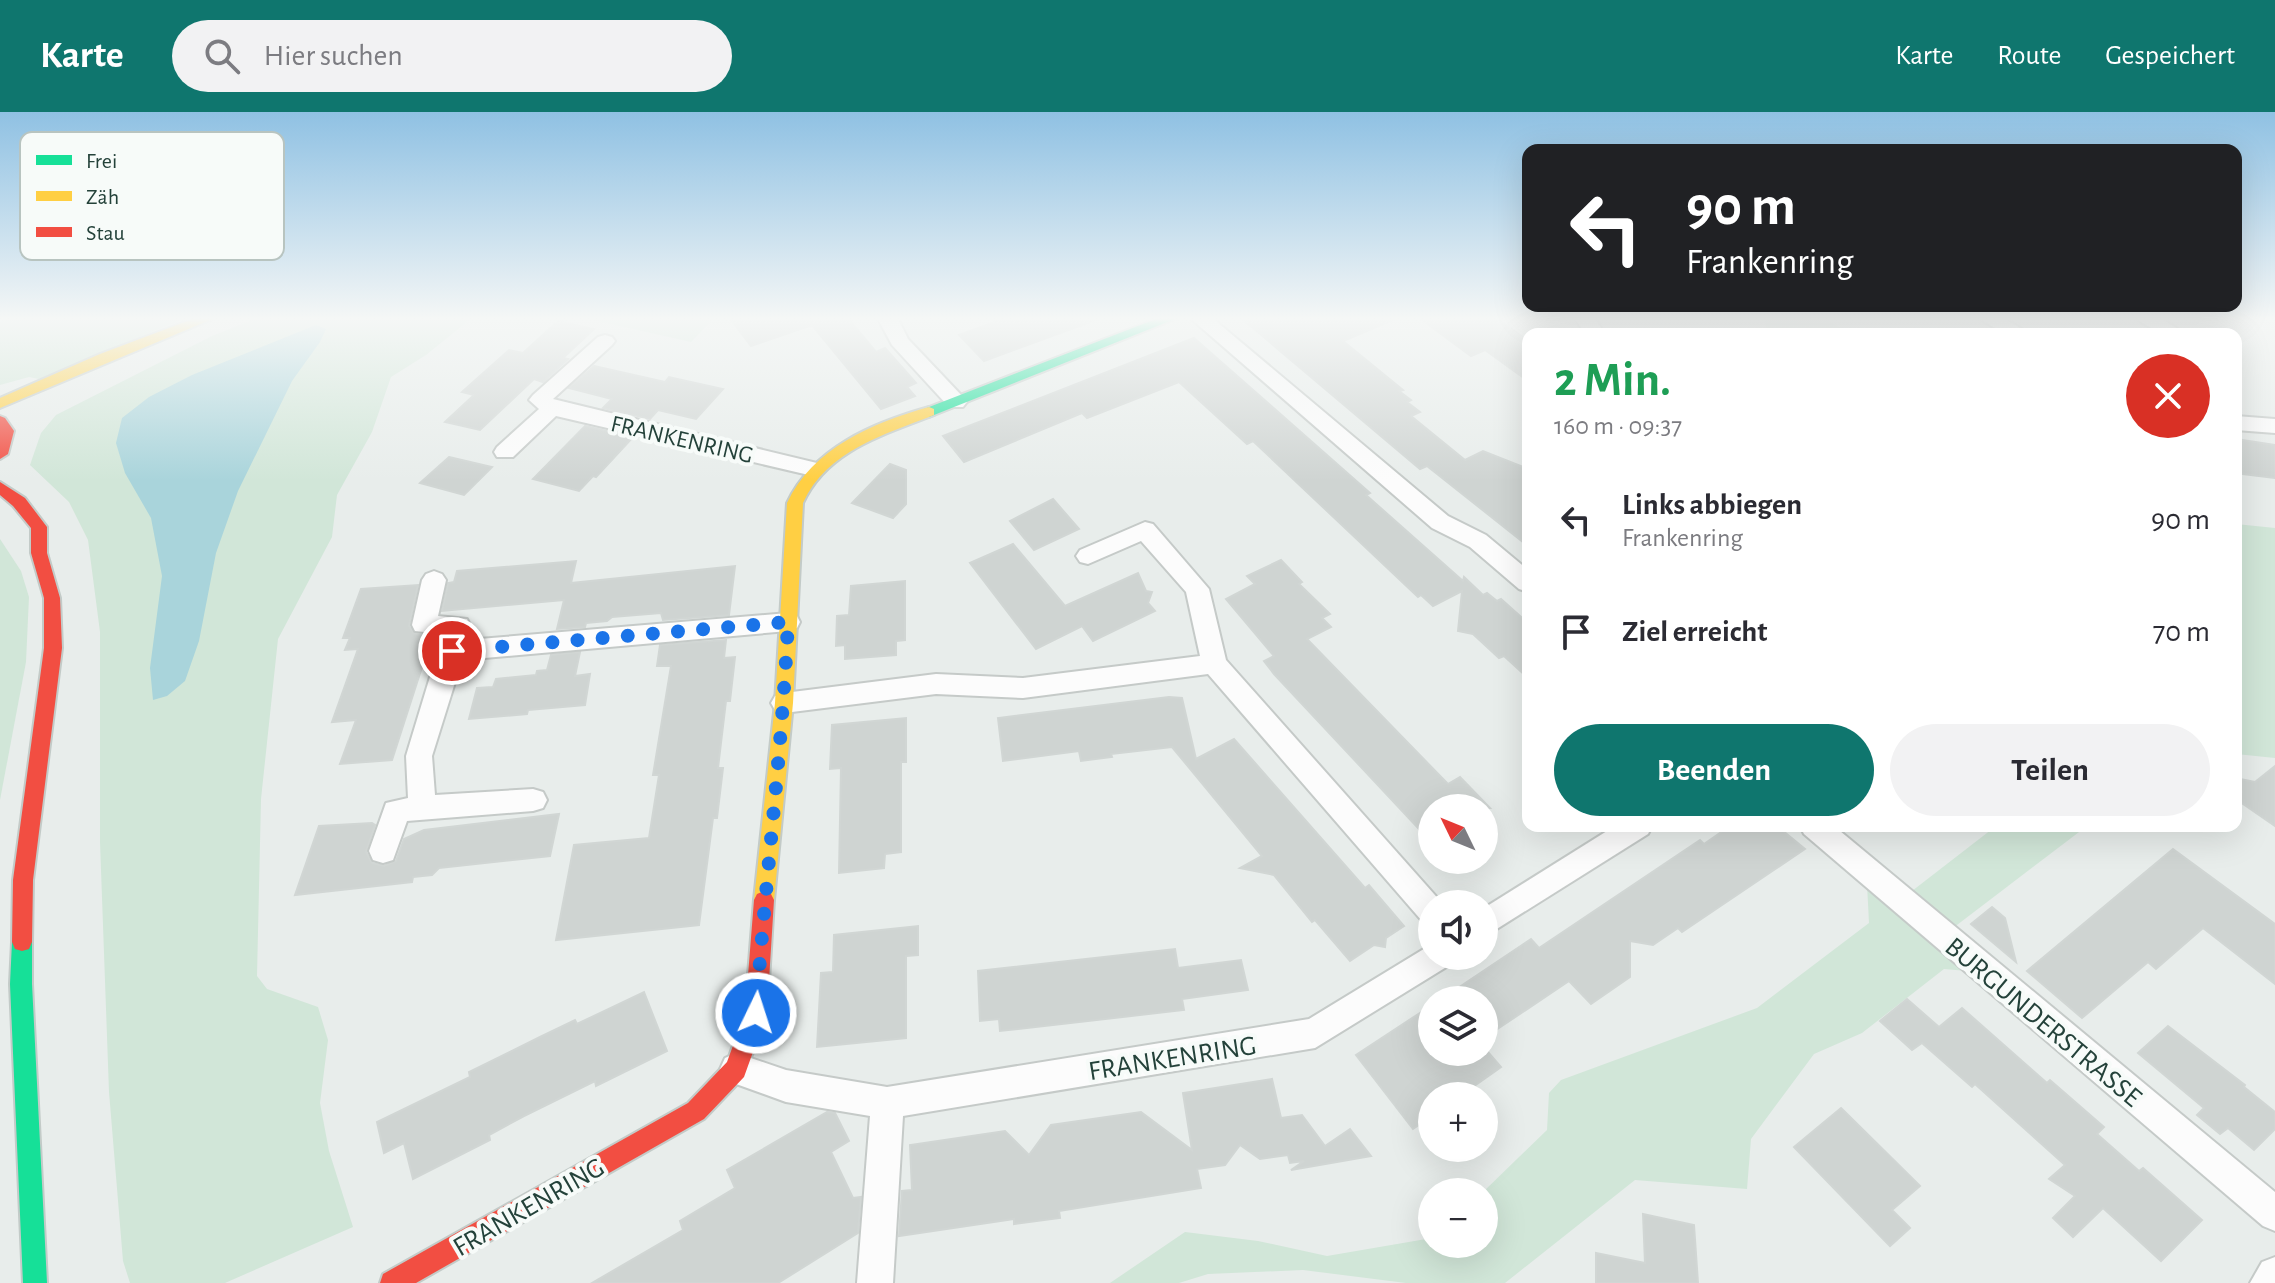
<!DOCTYPE html>
<html lang="de">
<head>
<meta charset="utf-8">
<style>
  body { margin:0; font-family:"Alegreya Sans",sans-serif; background:#f2f2f3; color:#2b2b33; height:100vh; display:flex; flex-direction:column; font-size:30px; white-space:nowrap }
  * { box-sizing:border-box; margin:0 }
  p { font-size:26px; color:#7c7c81 }
  .icon { flex:none; width:44px; height:44px; fill:none; stroke:currentColor; stroke-width:2; stroke-linecap:round; stroke-linejoin:round }
  .map { position:relative; flex:1; overflow:hidden }
  .drawer { position:absolute; left:1522px; top:216px; width:720px; height:504px; display:flex; flex-direction:column; background:#fff; border-radius:16px; box-shadow:0 8px 32px #0002 }
  .drawer>* { flex:none }
  .top-card { position:absolute; left:1522px; top:32px; width:720px; height:168px; border-radius:16px; box-shadow:0 8px 32px #0002; background:#202124; color:#fff; overflow:hidden }
  .needle { width:52px; rotate:313deg }
  .tools { position:absolute; left:1418px; top:682px; display:grid; gap:16px }
  .tools a { display:grid; place-items:center; width:80px; height:80px; border-radius:50%; background:#fff; box-shadow:0 8px 32px #0002; font-size:40px }
  .pin { position:absolute; display:grid; place-items:center; width:68px; height:68px; color:#fff; margin:-34px; border:4px solid #fff; border-radius:50%; box-shadow:0 2px 8px #0007 }
  .me { position:absolute; width:88px; margin:-44px; rotate:4deg; stroke-linejoin:round; filter:drop-shadow(0 0 6px #0008) }
  .turn { display:flex; align-items:center; gap:28px; height:168px; padding:0 32px; font-size:36px }
  .turn .icon { width:104px; height:104px; stroke-width:2.5 }
  .turn b { display:block; font-size:56px; line-height:68px }
  .round { display:grid; place-items:center; flex:none; width:84px; height:84px; border-radius:42px; background:#f2f2f3 }
  .headline { display:flex; align-items:center; justify-content:space-between; height:136px; padding:0 32px }
  h1 { font-size:48px; font-weight:700; line-height:60px; color:#1e9e55 }
  .action { display:flex; gap:16px; margin-top:auto; padding:16px 32px }
  .action a { flex:1; height:92px; border-radius:48px; background:#0f766e; color:#fff; font-size:32px; font-weight:700; line-height:92px; text-align:center }
  .action a+a { background:#f2f2f3; color:#2b2b33 }
  ul { padding:0; list-style:none }
  li { display:flex; align-items:center; gap:24px; height:112px; padding:0 32px }
  li div { flex:1 }
  li b { display:block; font-size:30px }
  li em { font-style:normal }
  header { display:flex; align-items:center; gap:48px; box-sizing:border-box; height:112px; padding:0 40px; background:#0f766e; color:#fff }
  header strong { font-size:38px }
  nav { display:flex; gap:44px; margin-inline-start:auto; font-size:28px }
  .search { width:560px; height:72px; background:#f2f2f3; display:flex; align-items:center; gap:20px; box-sizing:border-box; padding:0 28px; border-radius:44px; color:#7c7c81; font-size:30px }
  .map>svg:first-child { display:block }
</style>
</head>
<body>
<header>
<strong>Karte</strong>
<div class="search"><svg class="icon" aria-label="search" viewBox="0 0 24 24"><circle cx="10" cy="10" r="6"/><path d="M15 15l6 6"/></svg>Hier suchen</div>
<nav><a>Karte</a><a>Route</a><a>Gespeichert</a></nav>
</header>
<div class="map">
<svg width="2275" height="1171" viewBox="0 0 2275 1171">
  <rect width="100%" height="100%" fill="#e8edeb"/>
  <g fill="#d1e6d8">
    <polygon points="14,205 188,205 39,267 29,265 0,273 0,210"/>
    <polygon points="260,205 473,205 426,243 391,265 372,320 337,383 332,425 278,527 261,687 257,864 267,877 318,895 328,928 320,991 329,1039 353,1115 225,1171 130,1171 123,1149 109,980 100,730 100,520 88,428 69,390 30,353 41,321 56,303 212,224"/>
    <polygon points="580,205 715,205 691,230"/>
    <polygon points="1761,205 1822,205 1851,222 1767,222 1765,207"/>
    <polygon points="2236,412 2275,416 2275,646 2236,642"/>
    <polygon points="0,427 21,459 29,485 26,550 0,688"/>
    <polygon points="1996,714 2087,714 1953,816 1912,779"/>
    <polygon points="1867,772 1967,859 1944,857 1862,921 1814,942 1751,1027 1747,1077 1635,1068 1505,1171 1406,1171 1303,1158 1208,1162 1179,1171 1110,1171 1185,1120 1258,1129 1327,1144 1432,1126 1432,1132 1484,1132 1483,1080 1547,1018 1549,981 1561,968 1757,896 1869,811"/>
  </g>
  <polygon fill="#a9d4db" points="316,213 326,217 320,230 292,269 238,379 216,441 199,529 185,569 167,584 153,588 150,556 162,464 151,406 125,361 116,331 122,306 149,285 192,263"/>
  <g fill="#cfd4d2" stroke="#d1d6d4" stroke-width="2">
    <polygon points="729,205 847,205 876,240 885,236 916,271 907,275 915,284 881,297 812,213 751,234"/>
    <polygon points="1008,205 1096,205 1096,208 984,249 959,223"/>
    <polygon points="1240,205 1400,205 1343,229 1403,278 1399,279 1411,288 1407,290 1420,300 1411,304 1465,348 1483,339 1528,357 1528,434 1427,354 1420,357"/>
    <polygon points="1418,205 1495,205 1528,229 1528,269 1485,238 1471,244"/>
    <polygon points="558,209 594,217 563,246 568,247 543,270 534,267 480,318 445,310 474,283 462,280 509,238 523,241"/>
    <polygon points="1194,226 1370,381 1366,383 1463,469 1464,465 1483,483 1487,481 1497,489 1501,487 1528,511 1528,566 1504,544 1499,546 1473,522 1458,519 1462,479 1433,494 1421,483 1418,485 1253,329 1247,332 1179,270 1087,306 1082,301 964,350 943,324"/>
    <polygon points="594,254 665,270 669,265 723,277 696,307 658,298 650,307 603,296 612,287 569,276"/>
    <polygon points="585,314 633,325 596,365 593,364 579,379 533,367"/>
    <polygon points="2236,327 2275,333 2275,366 2243,362 2236,347"/>
    <polygon points="449,345 492,355 464,383 420,371"/>
    <polygon points="890,352 906,358 906,392 893,406 852,391"/>
    <polygon points="1053,387 1079,417 1034,438 1010,409"/>
    <polygon points="1013,432 1065,494 1138,461 1146,479 1152,480 1148,491 1155,499 1093,529 1082,514 1036,537 970,451"/>
    <polygon points="1281,448 1302,470 1299,472 1330,502 1322,506 1331,515 1307,527 1448,672 1460,665 1490,696 1432,696 1432,731 1274,562 1264,549 1274,544 1226,487 1255,472 1247,464"/>
    <polygon points="576,449 571,471 735,454 729,503 663,508 661,501 612,505 607,509 586,511 585,515 557,517 564,488 442,499 448,471 454,470 457,459"/>
    <polygon points="905,469 905,528 896,529 896,543 845,547 845,533 836,534 837,504 849,503 851,474"/>
    <polygon points="418,473 409,514 415,522 432,524 392,648 340,652 356,608 332,610 358,537 345,538 350,526 343,526 361,477"/>
    <polygon points="726,528 724,546 735,545 730,589 726,589 718,656 723,656 717,706 713,706 699,813 556,828 574,733 649,726 659,663 653,663 671,554 657,554 660,533"/>
    <polygon points="580,540 575,564 590,562 585,593 528,598 527,602 469,607 477,576 493,575 496,567 536,563 537,559 547,558 551,543"/>
    <polygon points="1169,585 1182,586 1196,647 1234,627 1365,776 1369,773 1404,814 1386,826 1385,835 1374,833 1350,849 1315,808 1312,810 1274,763 1240,756 1262,744 1172,635 1111,642 1112,645 1081,649 1079,639 1003,649 998,606"/>
    <polygon points="906,606 906,650 901,650 901,740 885,742 884,756 839,761 841,656 830,657 832,613"/>
    <polygon points="2275,654 2275,714 2236,687 2242,680 2236,666 2255,670"/>
    <polygon points="559,702 550,744 439,756 432,763 413,765 412,770 295,783 319,714 372,711 375,713 366,740 372,751 384,754 396,749 404,727 424,718"/>
    <polygon points="1730,714 1777,714 1805,737 1682,820 1678,816 1653,833 1630,829 1630,865 1591,892 1569,869 1484,926 1484,888 1440,888 1531,827 1539,836 1700,728 1704,732"/>
    <polygon points="2173,737 2275,812 2275,872 2203,816 2156,857 2148,850 2082,906 2027,859"/>
    <polygon points="1992,795 2005,806 2016,850 1971,812"/>
    <polygon points="918,814 918,843 906,844 906,926 817,935 821,861 833,860 834,823"/>
    <polygon points="1175,837 1178,856 1241,848 1248,878 1182,887 1184,898 1000,919 999,907 980,909 978,859"/>
    <polygon points="644,880 667,939 596,974 595,969 524,1004 489,1023 490,1028 413,1067 404,1031 384,1041 377,1010 470,965 469,960 540,925 575,908 577,912"/>
    <polygon points="1907,887 1939,915 1962,896 2047,971 2050,968 2104,1015 2097,1022 2139,1059 2143,1056 2202,1108 2161,1149 2103,1096 2073,1125 2053,1106 2075,1084 2049,1067 2065,1053 1975,972 1972,975 1922,931 1912,938 1880,909"/>
    <polygon points="1432,893 1432,940 1488,940 1501,955 1460,984 1432,984 1432,1004 1413,1017 1356,943"/>
    <polygon points="2168,914 2245,973 2244,975 2275,1000 2275,1017 2254,1038 2228,1016 2220,1022 2197,1003 2204,996 2138,941"/>
    <polygon points="1272,967 1281,1006 1302,1003 1325,1034 1350,1017 1371,1044 1291,1058 1304,1049 1290,1051 1288,1043 1260,1047 1240,1033 1225,1053 1197,1057 1201,1076 1059,1099 1060,1106 1014,1112 1014,1107 899,1124 902,1079 912,1078 910,1033 1005,1019 1029,1043 1051,1013 1141,1000 1192,1038 1183,981"/>
    <polygon points="1841,996 1920,1074 1892,1098 1910,1116 1890,1134 1794,1035"/>
    <polygon points="827,1000 835,1001 849,1029 831,1040 853,1086 861,1085 858,1121 778,1171 592,1171 683,1118 680,1109 735,1076 727,1058"/>
    <polygon points="1643,1102 1694,1113 1698,1171 1596,1171 1596,1141 1645,1151"/>
  </g>
  <g fill="none" stroke-linecap="round" stroke-linejoin="round">
    <g stroke="#c5cac8" stroke-width="4">
      <g id="street">
        <polygon points="877,205 897,205 908,227 963,285 967,290 963,295 949,295 892,233"/>
        <polygon points="1189,205 1211,205 1448,404 1486,423 1528,458 1528,480 1519,477 1470,435 1432,416"/>
        <polygon points="1574,205 1594,205 1605,222 1585,222"/>
        <polygon points="1977,205 2002,205 2030,222 2005,222"/>
        <polygon points="2133,205 2158,205 2186,222 2161,222"/>
        <polygon points="605,223 612,225 615,229 612,233 553,287 821,352 824,357 821,362 813,364 556,304 513,345 497,345 494,340 497,335 539,297 529,288 533,283 598,225"/>
        <polygon points="2236,304 2275,307 2275,321 2236,318"/>
        <polygon points="1145,410 1153,412 1209,477 1226,548 1442,791 1432,792 1432,813 1422,809 1208,562 1023,586 936,582 784,601 775,598 771,591 775,584 784,581 936,562 1023,566 1200,544 1186,480 1141,429 1088,452 1080,450 1076,444 1080,438"/>
        <polygon points="434,459 442,462 446,468 438,504 467,507 470,513 467,528 788,501 797,504 800,510 797,516 788,519 462,548 432,644 435,683 533,677 543,680 547,688 543,696 533,699 407,709 393,748 383,751 373,748 369,739 386,691 408,686 406,644 443,522 415,519 412,513 422,468 426,462"/>
        <polygon points="1615,714 1652,714 1648,722 1484,825 1484,796"/>
        <polygon points="1800,714 1834,714 2275,1080 2275,1119 2263,1114 1804,722"/>
        <polygon points="1432,832 1432,844 1452,844 1448,854 1315,936 903,1004 893,1171 857,1171 870,1004 786,990 725,968 720,957 725,946 736,941 786,958 887,975 1309,907"/>
        <polygon points="2275,1145 2275,1171 2250,1171 2262,1150"/>
      </g>
    </g>
    <g stroke="#c3cbc8" stroke-width="4">
      <g id="fast">
        <polygon points="1161,205 1180,205 934,303 929,305 922,300 924,297"/>
        <polygon points="22,821 29,823 32,830 32,872 47,1171 23,1171 10,872 12,830 15,823"/>
      </g>
    </g>
    <g stroke="#c3cbc8" stroke-width="4">
      <g id="slow">
        <polygon points="198,205 217,205 0,296 0,286 100,242"/>
        <path d="M 929,295 L 934,297 L 934,303 C 884,323 827,338 803,391 L 793,591 L 774,788 L 771,794 L 764,797 L 757,794 L 754,788 L 775,591 L 787,391 C 813,336 872,311 929,295 Z"/>
      </g>
    </g>
    <g stroke="#c3cbc8" stroke-width="4">
      <g id="jam">
        <polygon points="0,304 5,306 14,319 8,342 0,347"/>
        <polygon points="0,370 25,386 47,415 47,441 60,486 62,536 33,768 32,830 29,837 22,839 15,837 12,830 13,768 44,536 44,486 31,441 31,416 13,394 0,383"/>
        <polygon points="764,779 771,782 774,788 767,901 744,965 704,1007 416,1171 380,1171 383,1162 688,991 727,950 745,901 754,788 757,782"/>
      </g>
    </g>
    <use href="#street" fill="#fcfcfc" fill-rule="evenodd"/>
    <use href="#fast" fill="#16e098" fill-rule="evenodd"/>
    <use href="#slow" fill="#ffcf43" fill-rule="evenodd"/>
    <use href="#jam" fill="#f24e42" fill-rule="evenodd"/>
  </g>
  <linearGradient id="sky" x2="0" y2="1"><stop stop-color="#8fc1e3"/><stop offset="0.56" stop-color="#f5f7f6"/><stop offset="1" stop-color="#f5f7f6" stop-opacity="0"/></linearGradient>
  <rect width="2275" height="369" fill="url(#sky)"/>
  <g fill="none" stroke-linecap="round" stroke-linejoin="round">
    <path stroke="#1a73e8" stroke-width="14" stroke-dasharray="0 25.2" d="M 452,539 L 788,510 C 782,640 765,770 756,901"/>
  </g>
  <g text-anchor="middle" stroke-width="8" stroke-linejoin="round" paint-order="stroke">
    <g font-size="24" fill="#24423a" stroke="#f7fbf9">
      <text transform="translate(682 327) rotate(13)" y="8">FRANKENRING</text>
    </g>
    <g font-size="28" fill="#24423a" stroke="#f7fbf9">
      <text transform="translate(2044 909) rotate(40)" y="10">BURGUNDERSTRASSE</text>
      <text transform="translate(1172 945) rotate(-9)" y="10">FRANKENRING</text>
      <text transform="translate(528 1094) rotate(-30)" y="10">FRANKENRING</text>
    </g>
  </g>
  <rect x="20" y="20" width="264" height="128" rx="12" fill="#f7fbf9" stroke="#b8c4c0" stroke-width="2"/>
  <rect x="36" y="43" width="36" height="10" fill="#16e098"/>
  <rect x="36" y="79" width="36" height="10" fill="#ffcf43"/>
  <rect x="36" y="115" width="36" height="10" fill="#f24e42"/>
  <g font-size="22" fill="#24423a">
    <text x="86" y="56">Frei</text>
    <text x="86" y="92">Zäh</text>
    <text x="86" y="128">Stau</text>
  </g>
</svg>
<div class="tools">
<a><svg class="needle" viewBox="-14 -14 28 28"><path d="M0-13l5 13h-10z" fill="#e53935"/><path d="M0 13l5-13h-10z" fill="#7c7c81"/></svg></a>
<a><svg class="icon" aria-label="sound" viewBox="0 0 24 24"><path d="M4 9h4l5-4v14l-5-4H4zM17 9q2 3 0 6"/></svg></a>
<a><svg class="icon" aria-label="layers" viewBox="0 0 24 24"><path d="M12 4l9 5-9 5-9-5zM3 14l9 5 9-5"/></svg></a>
<a>+</a>
<a>−</a>
</div>
<div class="pin" style="left:452px;top:539px;background:#d93025"><svg class="icon" aria-label="arrive" viewBox="0 0 24 24"><path d="M6 21V4h12l-3 4 3 4H6"/></svg></div>
<svg class="me" style="left:756px;top:901px" viewBox="-20 -20 40 40"><circle r="17" fill="#1a73e8" stroke="#fff" stroke-width="3"/><path d="M0-11L8 9 0 5-8 9z" fill="#fff"/></svg>
<div class="top-card">
<div class="turn"><svg class="icon" aria-label="left" viewBox="0 0 24 24"><path d="M17 20v-9H6M10 6l-5 5 5 5"/></svg><div><b>90 m</b>Frankenring</div></div>
</div>
<section class="drawer">
<div class="headline"><div><h1>2 Min.</h1><p>160 m · 09:37</p></div><a class="round" style="background:#d93025;color:#fff"><svg class="icon" aria-label="close" viewBox="0 0 24 24"><path d="M6 6l12 12M18 6L6 18"/></svg></a></div>
<ul>
<li><svg class="icon" aria-label="left" viewBox="0 0 24 24"><path d="M17 20v-9H6M10 6l-5 5 5 5"/></svg><div><b>Links abbiegen</b><p>Frankenring</p></div><em>90 m</em></li>
<li><svg class="icon" aria-label="arrive" viewBox="0 0 24 24"><path d="M6 21V4h12l-3 4 3 4H6"/></svg><div><b>Ziel erreicht</b></div><em>70 m</em></li>
</ul>
<div class="action"><a>Beenden</a><a>Teilen</a></div>
</section>
</div>
</body>
</html>
